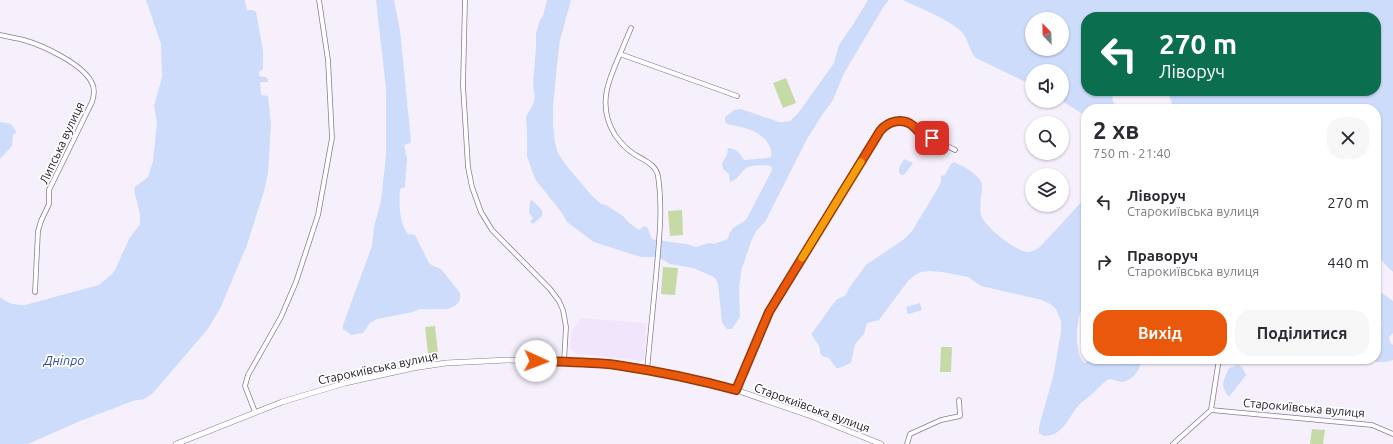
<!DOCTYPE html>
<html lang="uk">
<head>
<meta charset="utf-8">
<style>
  body { margin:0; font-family:Ubuntu,sans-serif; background:#f7f7f7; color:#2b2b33; height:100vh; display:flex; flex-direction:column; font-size:15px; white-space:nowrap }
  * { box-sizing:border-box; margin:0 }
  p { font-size:13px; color:#7c7c81 }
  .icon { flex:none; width:22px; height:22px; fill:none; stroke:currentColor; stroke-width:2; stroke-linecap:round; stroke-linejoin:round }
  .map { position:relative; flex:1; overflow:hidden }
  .details { position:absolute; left:1081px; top:104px; width:300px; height:260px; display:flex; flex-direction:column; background:#fff; border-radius:16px; box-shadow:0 1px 3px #0004 }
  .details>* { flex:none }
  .hud { position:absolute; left:1081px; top:12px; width:300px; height:84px; border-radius:16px; box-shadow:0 1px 3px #0004; background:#0b6e4f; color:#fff; overflow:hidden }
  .needle { width:26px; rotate:337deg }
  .controls { position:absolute; left:1025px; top:12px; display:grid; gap:8px }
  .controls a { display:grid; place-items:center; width:44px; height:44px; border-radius:50%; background:#fff; box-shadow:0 1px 3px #0004; font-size:20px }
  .pin { position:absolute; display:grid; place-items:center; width:34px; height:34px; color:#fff; margin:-17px; border-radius:8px; box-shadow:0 2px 6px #0006 }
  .me { position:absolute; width:44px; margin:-22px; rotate:92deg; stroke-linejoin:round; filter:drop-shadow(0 0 3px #0008) }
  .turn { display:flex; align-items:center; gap:14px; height:84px; padding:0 12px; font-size:18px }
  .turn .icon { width:52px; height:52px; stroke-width:2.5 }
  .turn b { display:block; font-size:28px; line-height:34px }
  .round { display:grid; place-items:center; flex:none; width:42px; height:42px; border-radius:16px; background:#f7f7f7 }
  .overview { display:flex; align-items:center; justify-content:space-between; height:68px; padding:0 12px }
  h1 { font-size:24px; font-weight:700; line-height:30px }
  .primary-button { display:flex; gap:8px; margin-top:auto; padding:8px 12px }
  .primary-button a { flex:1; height:46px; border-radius:16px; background:#ea580c; color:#fff; font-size:16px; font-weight:700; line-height:46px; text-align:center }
  .primary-button a+a { background:#f7f7f7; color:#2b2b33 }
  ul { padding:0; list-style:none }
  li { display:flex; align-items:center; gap:12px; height:60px; padding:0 12px }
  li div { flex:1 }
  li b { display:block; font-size:15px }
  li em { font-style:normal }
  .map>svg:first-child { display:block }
</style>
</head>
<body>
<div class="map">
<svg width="1393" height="444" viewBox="0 0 1393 444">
  <rect width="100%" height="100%" fill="#f6f0fc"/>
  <polygon fill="#f1e5fc" points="581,318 647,323 644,359 642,361 576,354 570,348 572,331"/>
  <g fill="#c5daa5">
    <polygon points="786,78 796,103 783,108 773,83"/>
    <polygon points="682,210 683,235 670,236 668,211"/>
    <polygon points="663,267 678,268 675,295 661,294"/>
    <polygon points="435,326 438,353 428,354 425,327"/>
    <polygon points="941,347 952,347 951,372 940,372"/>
    <polygon points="1312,429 1325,430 1323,444 1310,444"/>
  </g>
  <g fill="#cddcfb" fill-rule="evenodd">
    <path d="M 146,0 L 245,0 L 247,10 L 253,10 L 256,12 L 263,51 L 263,69 L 259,72 L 259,76 L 266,77 L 268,80 L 268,82 L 260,82 L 261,95 L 268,96 L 271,124 L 268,173 L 264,191 L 247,245 L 220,309 L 207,330 L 152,394 L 144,399 L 133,401 L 80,421 L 28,444 L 0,444 L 0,297 C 8,304 15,305 25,305 L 99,285 L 112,274 L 115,270 L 129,239 L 140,224 L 140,214 L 134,190 L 135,187 L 148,177 L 153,161 L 157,123 L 154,106 L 162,77 L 161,44 Z"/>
    <path d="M 376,0 L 394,0 L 400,31 L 411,141 L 410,143 L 404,145 L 407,159 L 405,187 L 400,189 C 399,203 399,223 408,234 L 415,235 L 429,263 L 433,266 L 441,269 L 460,293 L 460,298 L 459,302 L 455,306 L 448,309 L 420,309 L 413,312 L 377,319 L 370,323 L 363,333 L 351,335 L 343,329 L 343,325 L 372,246 L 374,227 L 381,201 L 386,155 L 386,88 Z"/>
    <path d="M 547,0 L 571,0 L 560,40 L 557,65 L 553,107 L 553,124 L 555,143 L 558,153 L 566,165 L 591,195 L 601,204 L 606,205 L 623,216 L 628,222 L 639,230 L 644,226 L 647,227 L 652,239 L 656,240 L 686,244 L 696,247 L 709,243 L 714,244 L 728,239 L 729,234 L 733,228 L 746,220 L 772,170 L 771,166 C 764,165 750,164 745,169 C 739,174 738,180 730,182 L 729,174 L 723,169 L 722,163 L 727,155 L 728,148 C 736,148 740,153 744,160 L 768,158 L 771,157 C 772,152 771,149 769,145 C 762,133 750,129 737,126 C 732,125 728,125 725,122 L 725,117 L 734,110 L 741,109 L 779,122 L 784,122 L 790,121 L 799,112 L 834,63 L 839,45 L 854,23 L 868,0 L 889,0 L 884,6 L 843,75 L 833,100 L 822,115 L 807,139 L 765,222 L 757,230 L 752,239 L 742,268 L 739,286 L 740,317 L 732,329 L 727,329 L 722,323 L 718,283 L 714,277 L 693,268 L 670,264 L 658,257 L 641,257 L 594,242 L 567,222 L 562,213 L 535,179 L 527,156 L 527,131 L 526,117 L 532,106 L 535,98 L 533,84 L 536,47 L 536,33 L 540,20 L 543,16 Z"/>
    <path d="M 903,0 L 1393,0 L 1393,272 L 1376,255 L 1376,109 L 1169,109 L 1172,102 L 1169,96 L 1149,91 L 1376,91 L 1376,17 L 1086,17 L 1086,91 L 1114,91 C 1111,98 1112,103 1119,108 L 1138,109 L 1086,109 L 1086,116 L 1062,101 L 1062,71 L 1032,71 L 1032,85 L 976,58 C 968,50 969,39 961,31 C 946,18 921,9 903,0 ZM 1032,19 L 1062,19 L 1062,49 L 1032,49 Z"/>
    <polygon points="0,122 11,124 16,131 16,133 13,134 12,146 0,159"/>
    <path d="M 904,159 L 913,163 L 904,175 L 901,175 C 896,170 901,165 904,159 Z"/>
    <path d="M 954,162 C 963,166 979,174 982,184 C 982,194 979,205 981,215 C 984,226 1016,252 1028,252 C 1033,252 1036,249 1040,247 L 1086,197 L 1086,298 L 1079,316 L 1077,330 L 1077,342 L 1079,354 L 1082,360 L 1085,363 L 1091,359 L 1140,359 C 1143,368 1132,381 1122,382 C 1117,382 1114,379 1109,379 C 1102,383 1098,389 1092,394 C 1088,398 1082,401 1078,406 C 1068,418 1063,436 1044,436 L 1039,433 L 1039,427 L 1053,377 L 1061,332 L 1061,321 L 1056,309 L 1050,304 L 1042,300 L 981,286 L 968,277 L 942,272 L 930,271 L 921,272 L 915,275 L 908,281 L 879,320 L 867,323 L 864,334 L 855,344 L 851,363 L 839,368 L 836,368 L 829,358 C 815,355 823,351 818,344 C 816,341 814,339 812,335 L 812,333 L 836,300 L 846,295 L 849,288 L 866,265 L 903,240 L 912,231 L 938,188 L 941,181 L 941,176 L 945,175 L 951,164 Z"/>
    <polygon points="532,200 542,210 542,216 533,224 530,222 533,218 529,213 530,201"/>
    <path d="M 1376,289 L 1393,301 L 1393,333 L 1389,337 L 1390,342 L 1393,345 L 1393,360 C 1386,362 1377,364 1372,359 L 1376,359 C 1376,354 1374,345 1376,340 C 1381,329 1386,324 1376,314 Z"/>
    <polygon points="920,303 922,310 908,314 906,307"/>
    <path d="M 1238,365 L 1242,367 L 1246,375 L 1229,397 C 1220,385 1223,382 1229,368 Z"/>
  </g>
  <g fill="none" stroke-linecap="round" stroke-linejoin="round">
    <g stroke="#8a7b97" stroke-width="5.5">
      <g id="minor">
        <polyline points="465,0 463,85 468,167 472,187 481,212 492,230 550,289 559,301 563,310 566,327 564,362"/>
        <path d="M 0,35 C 8,37 16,38 24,40 C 44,46 83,64 92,83 C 95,89 94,96 92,102 L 49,190 L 49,204 L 41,221 L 38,231 L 35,292"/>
        <polyline points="620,54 631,28"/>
        <path d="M 647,370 C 650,339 653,307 656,276 C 659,242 663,209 658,176 C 656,164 643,160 634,154 C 626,149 620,142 615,135 C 597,106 608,81 620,54 L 737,96"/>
        <path d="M 736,390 L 769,312 L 880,131 C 888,122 900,118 911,124 C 915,127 917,131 921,133 C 931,140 944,144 955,150"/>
        <polyline points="1211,410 1372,425 1393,434"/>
        <polyline points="255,412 245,386 248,375 281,317 296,282 318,215 332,138 328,60 319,0"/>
        <polyline points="907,444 910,434 941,420 960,416 959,400"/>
        <polyline points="1173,444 1211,410 1219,359"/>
      </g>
    </g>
    <g stroke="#8a7b97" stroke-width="6">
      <polyline id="tertiary" points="176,444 282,402 345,383 413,368 446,363 508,360 614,365 685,377 736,390 811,416 881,444"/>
    </g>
    <use href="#minor" stroke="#fff" stroke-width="4"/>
    <use href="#tertiary" stroke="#fff" stroke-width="5"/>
  </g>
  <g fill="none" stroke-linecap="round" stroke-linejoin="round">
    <g stroke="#983908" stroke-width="10">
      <path id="route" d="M 536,361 C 563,362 589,362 616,365 C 656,371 696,379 736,390 L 769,312 L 880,131 C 888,121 903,117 913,126 C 916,128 917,131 920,133 C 923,135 928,137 932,138"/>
    </g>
    <use href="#route" stroke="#ea580c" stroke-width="7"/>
    <polyline stroke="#f59e0b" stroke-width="7" points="802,258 861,162"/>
  </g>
  <g text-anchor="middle" stroke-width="3.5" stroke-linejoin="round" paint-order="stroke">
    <g font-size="12" fill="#1c1621" stroke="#fff">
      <text transform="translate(62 143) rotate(-65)" y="4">Липська вулиця</text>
      <text transform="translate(378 368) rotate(-12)" y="4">Старокиївська вулиця</text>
      <text transform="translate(812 408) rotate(20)" y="4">Старокиївська вулиця</text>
      <text transform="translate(1304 408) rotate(5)" y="4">Старокиївська вулиця</text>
    </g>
    <g font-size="13" font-style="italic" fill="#2a4fa4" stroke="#fff">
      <text x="64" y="365">Дніпро</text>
    </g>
  </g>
</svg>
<div class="controls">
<a><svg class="needle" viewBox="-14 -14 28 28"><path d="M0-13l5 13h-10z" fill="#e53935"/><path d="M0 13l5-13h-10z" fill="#7c7c81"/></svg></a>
<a><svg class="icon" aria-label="sound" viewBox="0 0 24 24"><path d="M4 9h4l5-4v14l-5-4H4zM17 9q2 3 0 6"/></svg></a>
<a><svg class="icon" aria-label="search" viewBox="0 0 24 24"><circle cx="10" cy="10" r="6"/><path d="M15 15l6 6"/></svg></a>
<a><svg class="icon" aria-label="layers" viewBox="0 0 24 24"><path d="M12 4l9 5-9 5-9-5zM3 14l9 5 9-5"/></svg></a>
</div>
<div class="pin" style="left:932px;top:138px;background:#d93025"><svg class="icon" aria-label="arrive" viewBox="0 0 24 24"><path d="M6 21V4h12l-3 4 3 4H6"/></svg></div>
<svg class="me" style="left:536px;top:361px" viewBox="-20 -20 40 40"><circle r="19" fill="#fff"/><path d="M0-13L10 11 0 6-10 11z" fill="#ea580c"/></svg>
<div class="hud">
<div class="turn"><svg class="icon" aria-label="left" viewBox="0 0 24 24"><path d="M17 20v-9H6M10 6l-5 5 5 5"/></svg><div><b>270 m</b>Ліворуч</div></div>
</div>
<section class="details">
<div class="overview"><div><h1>2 хв</h1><p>750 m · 21:40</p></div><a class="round"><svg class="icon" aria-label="close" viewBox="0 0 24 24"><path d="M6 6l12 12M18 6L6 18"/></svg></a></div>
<ul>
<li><svg class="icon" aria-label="left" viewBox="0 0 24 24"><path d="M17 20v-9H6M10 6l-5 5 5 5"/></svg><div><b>Ліворуч</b><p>Старокиївська вулиця</p></div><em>270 m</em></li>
<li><svg class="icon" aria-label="right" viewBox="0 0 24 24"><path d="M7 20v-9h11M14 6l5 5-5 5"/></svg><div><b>Праворуч</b><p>Старокиївська вулиця</p></div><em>440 m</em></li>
</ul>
<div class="primary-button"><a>Вихід</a><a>Поділитися</a></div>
</section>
</div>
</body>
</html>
